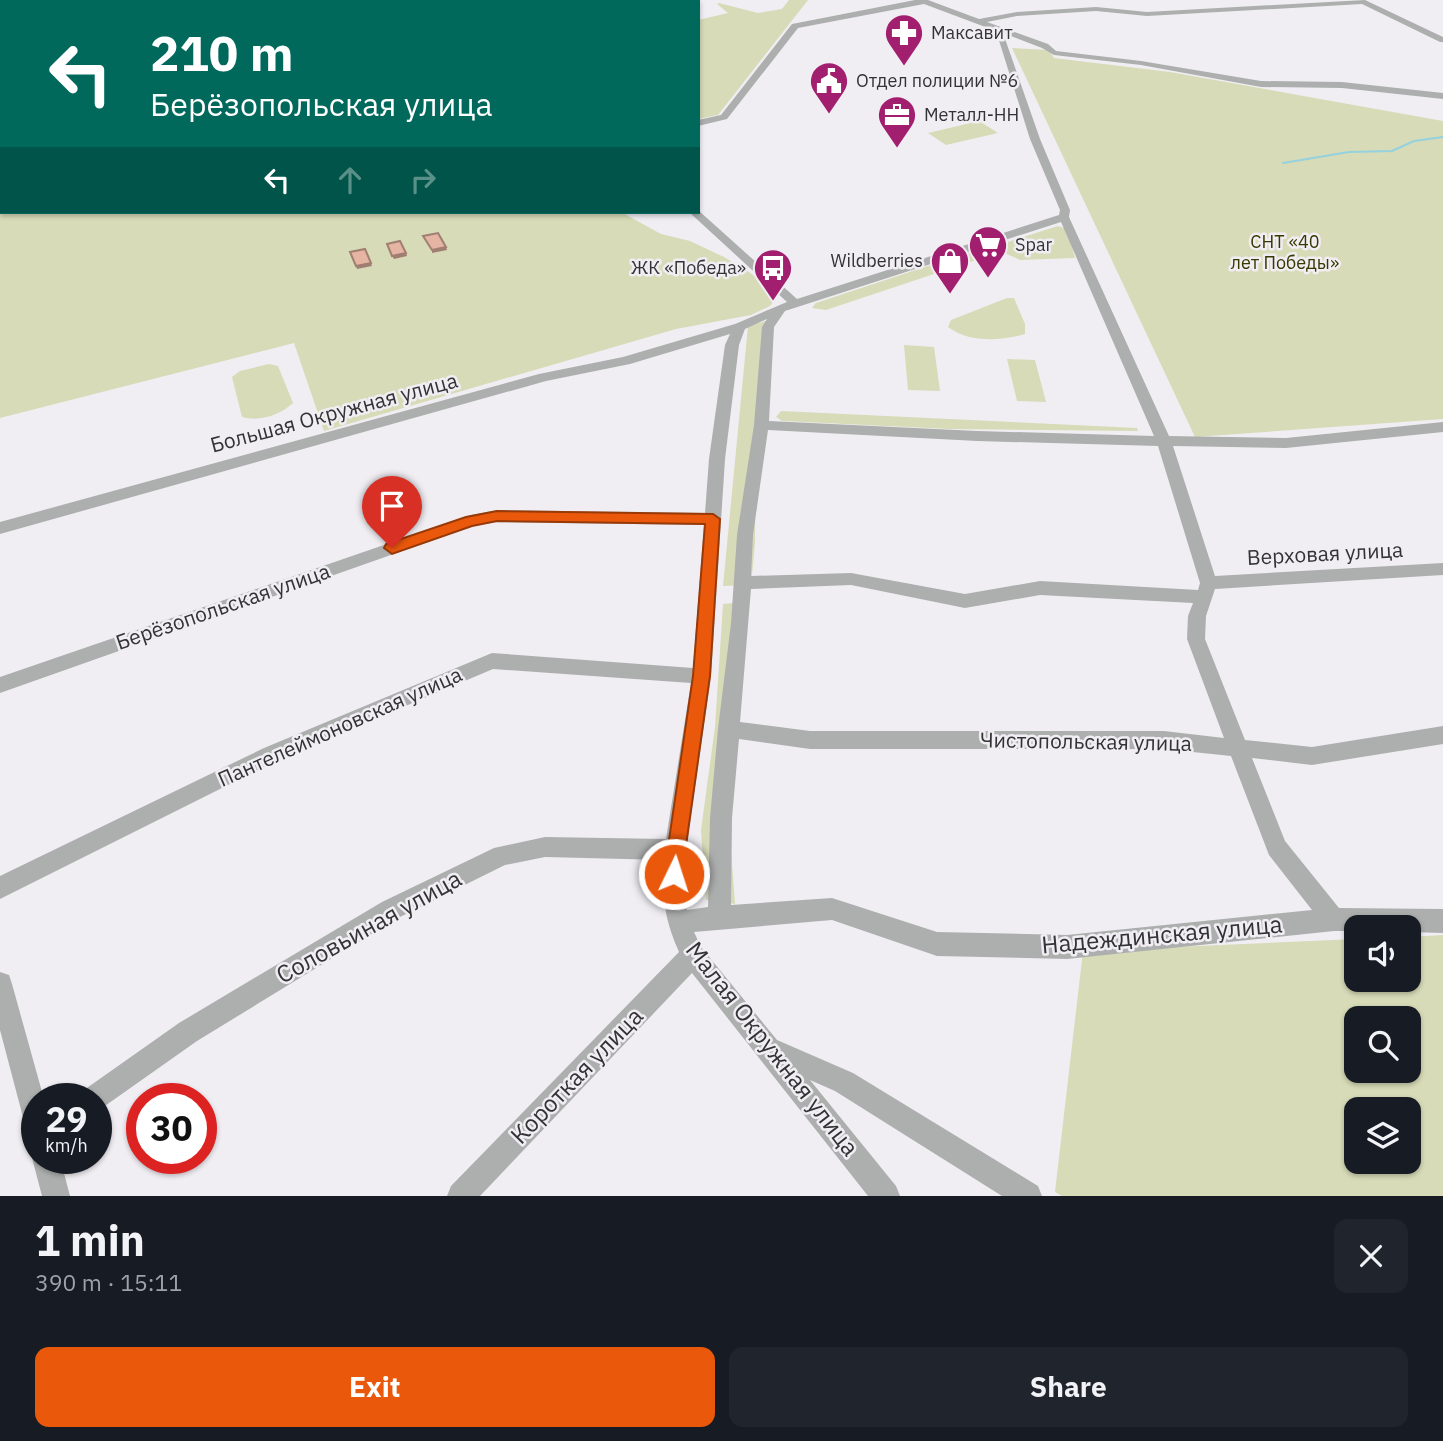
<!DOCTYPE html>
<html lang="en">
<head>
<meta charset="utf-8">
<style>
  body { margin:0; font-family:"IBM Plex Sans",sans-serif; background:#20242c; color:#f1f3f6; height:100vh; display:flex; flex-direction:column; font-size:26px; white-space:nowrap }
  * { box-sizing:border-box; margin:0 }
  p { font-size:23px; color:#9ea1a6 }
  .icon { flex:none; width:38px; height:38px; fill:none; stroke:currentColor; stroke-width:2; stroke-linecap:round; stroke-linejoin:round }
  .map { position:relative; height:1196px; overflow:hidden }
  .details { display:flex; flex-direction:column; background:#171b24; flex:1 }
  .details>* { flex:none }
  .banner { position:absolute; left:0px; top:0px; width:700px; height:214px; box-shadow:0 2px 5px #0004; background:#00695c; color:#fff; overflow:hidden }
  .buttons { position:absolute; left:1344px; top:915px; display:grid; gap:14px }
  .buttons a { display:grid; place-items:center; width:77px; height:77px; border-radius:14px; background:#171b24; box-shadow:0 2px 5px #0004; font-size:35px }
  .speed { position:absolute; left:21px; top:1083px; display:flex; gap:14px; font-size:35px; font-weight:700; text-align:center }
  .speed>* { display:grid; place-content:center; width:91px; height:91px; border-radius:50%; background:#171b24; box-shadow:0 2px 5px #0004; line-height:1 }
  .speed small { font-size:18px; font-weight:400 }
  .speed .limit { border:10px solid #d22; background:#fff; color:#111 }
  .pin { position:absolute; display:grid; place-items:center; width:60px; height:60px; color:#fff; margin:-72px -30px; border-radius:50% 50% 50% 0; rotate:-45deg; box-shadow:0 0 7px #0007 }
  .pin .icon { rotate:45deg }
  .me { position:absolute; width:77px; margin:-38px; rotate:4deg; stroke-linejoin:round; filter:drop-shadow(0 0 5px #0008) }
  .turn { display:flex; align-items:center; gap:24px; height:147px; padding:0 35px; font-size:32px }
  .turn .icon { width:91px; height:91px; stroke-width:2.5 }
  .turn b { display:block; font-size:49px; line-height:60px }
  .lanes { display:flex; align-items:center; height:66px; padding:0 35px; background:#0003; justify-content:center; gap:35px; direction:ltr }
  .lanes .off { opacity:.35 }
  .round { display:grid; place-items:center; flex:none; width:74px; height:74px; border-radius:14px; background:#20242c }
  .summary { display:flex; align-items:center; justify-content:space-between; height:119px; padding:0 35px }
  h1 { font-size:42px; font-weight:700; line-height:52px }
  .primary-button { display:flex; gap:14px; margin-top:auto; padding:14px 35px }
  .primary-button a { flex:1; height:80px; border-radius:14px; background:#ea580c; color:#fff; font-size:28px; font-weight:700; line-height:80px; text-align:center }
  .primary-button a+a { background:#20242c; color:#f1f3f6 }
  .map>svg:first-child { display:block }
</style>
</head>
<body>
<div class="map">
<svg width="1443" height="1196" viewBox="0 0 1443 1196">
  <rect width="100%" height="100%" fill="#f0eef3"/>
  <g fill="#d7dbb7" fill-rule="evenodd">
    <polygon points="789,0 808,0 718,115 698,119 698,20 728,13 717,4 719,3 758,13 782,9"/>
    <polygon points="1012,48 1049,50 1054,58 1170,72 1443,121 1443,419 1195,437"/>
    <polygon points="979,121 998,133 946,145 928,133"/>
    <polygon points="0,184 2,212 621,212 661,234 690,241 724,257 752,274 776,298 770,306 751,315 676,329 324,431 294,343 0,418"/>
    <polygon points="1058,226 1067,229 1075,258 1020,260 998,250 1001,244"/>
    <polygon points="973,251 982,258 826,310 812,308 816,303"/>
    <path d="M 1007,298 L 1014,298 L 1025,324 L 1025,334 C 1001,341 969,343 948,327 L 951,320 Z"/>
    <polygon points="766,321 756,423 755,543 751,585 723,586 748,326"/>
    <polygon points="904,345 934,347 940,391 908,390"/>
    <polygon points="1007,359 1035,360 1046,402 1017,401"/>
    <path d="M 269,364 L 278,366 L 293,403 C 280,415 260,422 242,417 L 232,377 L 240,371 Z"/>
    <polygon points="781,411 1137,428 1138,431 950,429 782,421 776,417"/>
    <polygon points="745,602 728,810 735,904 706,900 701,830 715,727 723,604"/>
    <path d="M 1443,935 L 1443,1196 L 1062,1196 L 1055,1192 L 1083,951 L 1356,939 L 1356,980 L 1409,980 L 1409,937 ZM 1356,1018 L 1409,1018 L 1409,1071 L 1356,1071 ZM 1356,1110 L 1409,1110 L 1409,1162 L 1356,1162 Z"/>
  </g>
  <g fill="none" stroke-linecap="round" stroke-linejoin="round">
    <polyline stroke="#95d1de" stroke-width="2" points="1283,163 1349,152 1392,151 1414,141 1443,137"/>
    <g fill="#adafae" fill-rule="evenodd">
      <path d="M 915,0 L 928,0 L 979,19 L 1017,12 L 1096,7 L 1147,12 L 1365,0 L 1443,37 L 1443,42 L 1440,42 L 1362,4 L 1147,16 L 1096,11 L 1017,16 L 987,22 L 1048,44 L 1056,51 L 1141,61 L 1261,81 L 1342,82 L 1443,93 L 1443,99 L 1342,88 L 1261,87 L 1141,65 L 1054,55 L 1042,48 L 1003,33 L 1040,139 L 1070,210 L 1069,217 L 1169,436 L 1286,438 L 1443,422 L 1443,432 L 1286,448 L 1173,446 L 1215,576 L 1443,563 L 1443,575 L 1215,589 L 1206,616 L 1205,639 L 1245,740 L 1312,747 L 1443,726 L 1443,744 L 1312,765 L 1252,758 L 1285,841 L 1339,908 L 1443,909 L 1443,933 L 1409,932 L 1409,928 L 1356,928 L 1356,931 L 1334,931 L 1067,959 L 937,956 L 832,920 L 694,932 L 701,947 L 777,1040 L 853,1073 L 1038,1186 L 1042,1196 L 1002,1196 L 835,1091 L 810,1080 L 896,1186 L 900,1196 L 868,1196 L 692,973 L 480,1196 L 447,1196 L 451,1186 L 679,952 C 664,918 662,898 664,860 L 545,857 L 505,865 L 398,918 L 197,1041 L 102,1108 L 96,1111 L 96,1099 L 80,1099 L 84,1090 L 179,1023 L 382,902 L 494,848 L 545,837 L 666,839 L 691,683 L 493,669 L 278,760 L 0,899 L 0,876 L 264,748 L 492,653 L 693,668 L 704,525 L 497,522 L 473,526 L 0,693 L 0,677 L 471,515 L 497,510 L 705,513 L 709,459 L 725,345 L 730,334 L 630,364 L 546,381 L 0,534 L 0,522 L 539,374 L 623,357 L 735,324 L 787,302 L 689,212 L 698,210 L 797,299 L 1059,215 L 1060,210 L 1030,139 L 996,31 L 924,4 L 798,28 L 727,119 L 698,126 L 698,120 L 721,115 L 792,24 ZM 1061,222 L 1154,436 L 977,431 L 769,421 L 774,327 L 785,311 ZM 767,319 L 762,327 L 754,425 L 737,535 L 731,623 L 718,729 L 710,818 L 708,907 L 687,910 L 684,898 L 686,850 L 711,676 L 725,459 L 739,345 L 745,329 ZM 768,430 L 977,441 L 1158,446 L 1200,583 L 1198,590 L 1040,581 L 965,594 L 851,573 L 751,576 L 753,535 ZM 851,585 L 965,608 L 1040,595 L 1193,603 L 1188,616 L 1187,639 L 1224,738 L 1164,731 L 810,731 L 740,722 L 751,589 ZM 739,739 L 810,749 L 1164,749 L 1231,756 L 1269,855 L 1312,910 L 1067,935 L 937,932 L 832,898 L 731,905 L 732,818 Z"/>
      <polygon points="0,972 9,975 12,984 44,1099 37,1099 37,1134 28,1130 24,1121 0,1030"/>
      <polygon points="36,1148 37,1158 60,1158 70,1196 42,1196 32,1158"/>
    </g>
    <g fill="#767a77" fill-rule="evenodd">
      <polygon points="678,0 698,0 677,2"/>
      <rect x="0" y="136" width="2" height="6"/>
    </g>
  </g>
  <g fill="#a17e72">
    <polygon points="446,247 447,250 432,253 432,250"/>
    <polygon points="406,253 407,256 394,259 392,256"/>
    <polygon points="371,263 372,266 357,269 356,266"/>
  </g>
  <g fill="#e6b4a3" stroke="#a17e72" stroke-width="2">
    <polygon points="438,233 446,247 432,250 423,236"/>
    <polygon points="400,241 406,253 392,256 387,244"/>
    <polygon points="365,249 371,263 356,266 350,252"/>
  </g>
  <polygon fill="#ea580c" stroke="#983908" stroke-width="2" points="497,511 713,514 720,519 710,676 681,881 674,884 667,881 664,874 693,676 705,524 497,521 472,526 392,554 384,548 386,544 466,517"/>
  <defs>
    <g id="pharmacy-pin" transform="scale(2.0125)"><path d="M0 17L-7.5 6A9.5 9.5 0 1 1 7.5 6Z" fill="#a21f6f" stroke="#f0eef3"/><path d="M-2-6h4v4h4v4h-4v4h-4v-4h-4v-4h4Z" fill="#fff"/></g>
    <g id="civic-pin" transform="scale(2.0125)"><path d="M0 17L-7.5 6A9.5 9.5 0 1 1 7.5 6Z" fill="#a21f6f" stroke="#f0eef3"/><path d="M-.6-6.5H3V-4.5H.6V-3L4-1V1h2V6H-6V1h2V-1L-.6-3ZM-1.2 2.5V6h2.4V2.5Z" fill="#fff"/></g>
    <g id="office-pin" transform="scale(2.0125)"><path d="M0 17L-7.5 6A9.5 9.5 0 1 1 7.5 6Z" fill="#a21f6f" stroke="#f0eef3"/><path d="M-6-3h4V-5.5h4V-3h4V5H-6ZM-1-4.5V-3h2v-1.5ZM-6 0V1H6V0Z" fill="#fff"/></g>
    <g id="supermarket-pin" transform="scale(2.0125)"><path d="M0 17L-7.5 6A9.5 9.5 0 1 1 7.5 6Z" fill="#a21f6f" stroke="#f0eef3"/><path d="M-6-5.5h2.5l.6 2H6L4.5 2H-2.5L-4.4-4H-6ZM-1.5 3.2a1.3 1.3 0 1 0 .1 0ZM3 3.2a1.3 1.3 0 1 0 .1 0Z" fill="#fff"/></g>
    <g id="shop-pin" transform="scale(2.0125)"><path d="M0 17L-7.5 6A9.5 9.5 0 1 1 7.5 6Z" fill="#a21f6f" stroke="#f0eef3"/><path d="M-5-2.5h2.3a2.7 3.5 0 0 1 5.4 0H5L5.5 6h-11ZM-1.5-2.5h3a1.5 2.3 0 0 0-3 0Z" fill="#fff"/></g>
    <g id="bus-pin" transform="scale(2.0125)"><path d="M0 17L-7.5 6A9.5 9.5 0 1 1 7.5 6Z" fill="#a21f6f" stroke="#f0eef3"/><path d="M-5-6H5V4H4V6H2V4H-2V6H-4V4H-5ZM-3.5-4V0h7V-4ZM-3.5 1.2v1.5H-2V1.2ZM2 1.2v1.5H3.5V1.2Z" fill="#fff"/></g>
  </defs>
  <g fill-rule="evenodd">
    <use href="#pharmacy-pin" x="904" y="33"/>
    <use href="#civic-pin" x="829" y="81"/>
    <use href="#office-pin" x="897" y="115"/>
    <use href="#supermarket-pin" x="988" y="245"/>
    <use href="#shop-pin" x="950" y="261"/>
    <use href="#bus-pin" x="773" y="268"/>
  </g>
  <g text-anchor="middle" stroke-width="5" stroke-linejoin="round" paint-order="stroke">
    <g font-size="18" fill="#333234" stroke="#f0eef3" text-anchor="start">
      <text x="931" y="39">Максавит</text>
      <text x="856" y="87">Отдел полиции №6</text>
      <text x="924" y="121">Металл-НН</text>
      <text x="1015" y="251">Spar</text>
      <text x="923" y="267" text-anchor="end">Wildberries</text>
      <text x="746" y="274" text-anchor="end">ЖК «Победа»</text>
    </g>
    <g font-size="18" fill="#373900" stroke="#f0eef3">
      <text x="1285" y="248">СНТ «40<tspan x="1285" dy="21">лет Победы»</tspan></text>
    </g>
    <g font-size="21" fill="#333234" stroke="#f0eef3">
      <text transform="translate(334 413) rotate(-15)" y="7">Большая Окружная улица</text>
      <text transform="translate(1325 554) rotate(-3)" y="7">Верховая улица</text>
      <text transform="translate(223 607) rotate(-19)" y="7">Берёзопольская улица</text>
      <text transform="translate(340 727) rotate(-24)" y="7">Пантелеймоновская улица</text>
      <text transform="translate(1086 742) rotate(1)" y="7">Чистопольская улица</text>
    </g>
    <g font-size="24" fill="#333234" stroke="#f0eef3">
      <text transform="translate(369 927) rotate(-29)" y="8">Соловьиная улица</text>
      <text transform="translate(1162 935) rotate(-5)" y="8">Надеждинская улица</text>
      <text transform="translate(772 1049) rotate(52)" y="8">Малая Окружная улица</text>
      <text transform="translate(577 1076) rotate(-46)" y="8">Короткая улица</text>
    </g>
  </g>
</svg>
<div class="buttons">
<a><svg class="icon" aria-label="sound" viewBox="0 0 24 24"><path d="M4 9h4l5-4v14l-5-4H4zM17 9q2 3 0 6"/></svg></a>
<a><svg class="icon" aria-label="search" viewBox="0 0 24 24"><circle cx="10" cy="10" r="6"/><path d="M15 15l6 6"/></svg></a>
<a><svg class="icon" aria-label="layers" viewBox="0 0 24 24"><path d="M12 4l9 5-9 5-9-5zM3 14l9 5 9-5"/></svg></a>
</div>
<div class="speed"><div>29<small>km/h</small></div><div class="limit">30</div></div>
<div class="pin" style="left:392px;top:548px;background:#d93025"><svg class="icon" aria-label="arrive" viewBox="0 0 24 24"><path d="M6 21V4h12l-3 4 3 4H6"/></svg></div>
<svg class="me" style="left:674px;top:874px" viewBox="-20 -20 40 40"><circle r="17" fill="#ea580c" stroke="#fff" stroke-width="3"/><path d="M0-11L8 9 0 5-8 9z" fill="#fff"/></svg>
<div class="banner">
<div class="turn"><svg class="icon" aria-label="left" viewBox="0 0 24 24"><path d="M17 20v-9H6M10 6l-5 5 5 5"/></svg><div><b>210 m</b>Берёзопольская улица</div></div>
<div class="lanes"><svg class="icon" aria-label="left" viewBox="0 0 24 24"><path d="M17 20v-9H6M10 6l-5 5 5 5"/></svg><svg class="icon off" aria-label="ahead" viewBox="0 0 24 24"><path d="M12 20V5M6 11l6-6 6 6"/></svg><svg class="icon off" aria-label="right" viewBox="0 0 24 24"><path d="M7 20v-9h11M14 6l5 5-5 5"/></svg></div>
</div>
</div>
<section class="details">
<div class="summary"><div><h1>1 min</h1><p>390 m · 15:11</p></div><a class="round"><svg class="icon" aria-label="close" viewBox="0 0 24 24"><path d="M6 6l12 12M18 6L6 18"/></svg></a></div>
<div class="primary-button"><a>Exit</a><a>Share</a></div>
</section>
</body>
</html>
